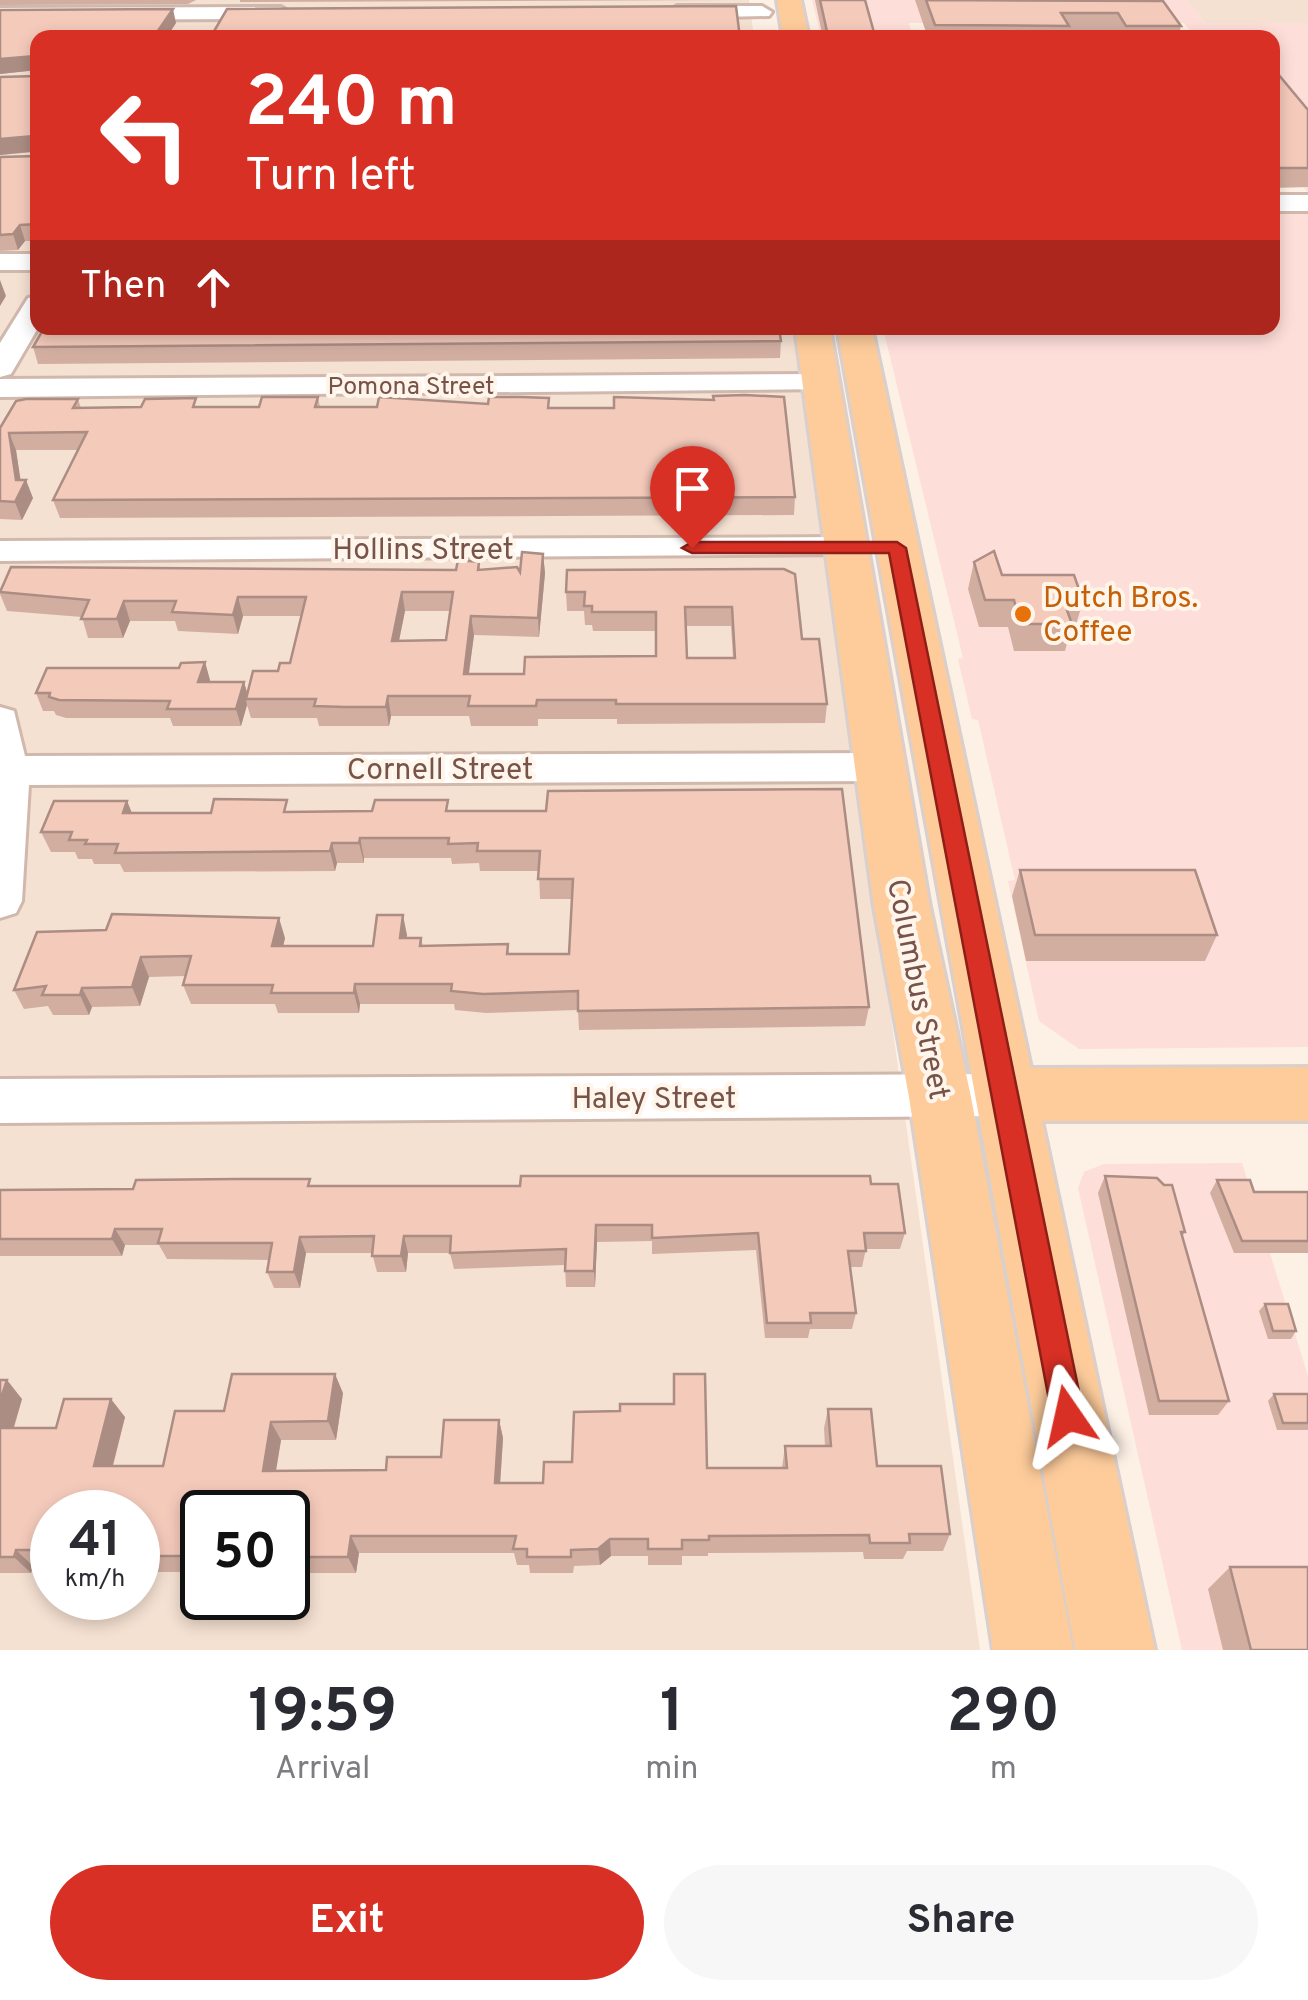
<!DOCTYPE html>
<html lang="en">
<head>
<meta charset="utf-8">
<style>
  body { margin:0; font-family:Overpass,sans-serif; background:#f7f7f7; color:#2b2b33; height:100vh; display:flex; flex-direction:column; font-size:38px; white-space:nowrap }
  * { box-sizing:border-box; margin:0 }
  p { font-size:32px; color:#7c7c81 }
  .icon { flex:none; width:55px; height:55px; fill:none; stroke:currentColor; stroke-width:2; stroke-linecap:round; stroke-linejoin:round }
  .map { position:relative; height:1650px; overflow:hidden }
  .sheet { display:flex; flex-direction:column; background:#fff; flex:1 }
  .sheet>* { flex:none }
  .guide { position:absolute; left:30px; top:30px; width:1250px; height:305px; border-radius:20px; box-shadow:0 5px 15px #0003; background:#d93025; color:#fff; overflow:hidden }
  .speed { position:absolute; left:30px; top:1490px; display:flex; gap:20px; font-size:50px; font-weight:700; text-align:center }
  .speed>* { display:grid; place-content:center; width:130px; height:130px; border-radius:50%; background:#fff; box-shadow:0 5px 15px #0003; line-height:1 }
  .speed small { font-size:25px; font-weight:400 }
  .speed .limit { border:5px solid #111; border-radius:15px; background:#fff; color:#111 }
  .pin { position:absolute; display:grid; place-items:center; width:85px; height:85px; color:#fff; margin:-102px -42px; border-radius:50% 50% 50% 0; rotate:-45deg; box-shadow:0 0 10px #0007 }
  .pin .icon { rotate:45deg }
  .me { position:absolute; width:110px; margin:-55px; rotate:349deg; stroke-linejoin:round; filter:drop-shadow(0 0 8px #0008) }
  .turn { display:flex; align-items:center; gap:35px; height:210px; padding:0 50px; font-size:45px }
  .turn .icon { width:130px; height:130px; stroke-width:2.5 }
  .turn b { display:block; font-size:70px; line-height:85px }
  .then { display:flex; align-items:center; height:95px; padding:0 50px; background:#0003; gap:20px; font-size:38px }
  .eta { display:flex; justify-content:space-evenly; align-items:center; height:170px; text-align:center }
  .eta b { font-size:60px; font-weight:700; line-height:70px }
  .action { display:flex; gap:20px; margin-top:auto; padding:20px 50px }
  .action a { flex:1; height:115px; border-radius:60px; background:#d93025; color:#fff; font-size:40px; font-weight:700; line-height:115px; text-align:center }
  .action a+a { background:#f7f7f7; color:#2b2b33 }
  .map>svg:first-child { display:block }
</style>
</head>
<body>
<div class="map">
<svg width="1308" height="1650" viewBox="0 0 1308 1650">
  <rect width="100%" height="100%" fill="#fdf0e4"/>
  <g fill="#f5e1d2" fill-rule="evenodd">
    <path d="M 0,0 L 749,0 L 754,37 L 38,38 L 38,328 L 794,328 L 980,1650 L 0,1650 ZM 52,1512 L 138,1512 L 138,1598 L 52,1598 ZM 202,1512 L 288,1512 L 288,1598 L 202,1598 Z"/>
    <polygon points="1187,0 1308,0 1308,23 1205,23"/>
  </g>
  <g fill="#feded8">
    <polygon points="812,0 1187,0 1205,23 1308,23 1308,193 1273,145 1272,38 1195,37 1184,23 909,23 913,37 821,37"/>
    <polygon points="1273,212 1308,212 1308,1047 1079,1049 1039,1021 1008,881 1015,880 978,720 972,719 958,659 963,658 883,328 1272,328"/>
    <polygon points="1242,1163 1308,1376 1308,1650 1182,1650 1078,1188 1084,1172 1104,1164"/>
  </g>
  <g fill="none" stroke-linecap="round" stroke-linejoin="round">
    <g stroke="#d1b8ad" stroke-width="6">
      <g id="minor">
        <polygon points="762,6 772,12 769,16 677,18 667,12 677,6"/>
        <polygon points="0,8 281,7 291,13 281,19 0,20"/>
        <rect x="1272" y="195" width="36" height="16"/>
        <rect x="0" y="254" width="38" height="16"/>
        <polygon points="38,296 38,328 11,374 0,377 0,343 28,298"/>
        <polygon points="823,374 838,383 834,389 0,397 0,379"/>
        <polygon points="846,537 858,540 863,547 858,554 0,561 0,541"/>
        <polygon points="0,707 14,711 25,756 880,753 894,757 900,767 894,777 880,781 29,785 22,901 16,913 0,918"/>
        <polygon points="1004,1074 1022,1080 1029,1095 1022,1110 1004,1116 0,1123 0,1079"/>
      </g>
    </g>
    <g stroke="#d9cfcc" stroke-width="6">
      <g id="major">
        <polygon points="777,0 801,0 809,38 783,38"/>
        <polygon points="795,328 830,328 930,907 971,1097 1073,1650 993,1650 909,1097 874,907"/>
        <polygon points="837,328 872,328 1031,1068 1308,1067 1308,1121 1042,1121 1155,1650 1075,1650"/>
      </g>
    </g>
    <use href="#minor" fill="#fff" fill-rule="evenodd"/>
    <use href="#major" fill="#fecc9b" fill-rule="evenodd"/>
  </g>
  <g fill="#d2aea1" fill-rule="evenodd">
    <polygon points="0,0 196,0 188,4 0,5"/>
    <polygon points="240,0 733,0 240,2"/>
    <polygon points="815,0 865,0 875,38 823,38"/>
    <polygon points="915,0 1145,0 1181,26 1179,35 1189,38 928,38"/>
    <polygon points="0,10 176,23 166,38 38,38 38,241 25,241 18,250 0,251 0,157 36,156 35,152 0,155 0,77 36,76 36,70 0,74"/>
    <polygon points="1272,74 1308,110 1308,187 1273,188"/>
    <polygon points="781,341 780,358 38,364 33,347"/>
    <polygon points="318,397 320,407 488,404 549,398 549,408 795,497 794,515 60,518 53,500 78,450 16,450 20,480 33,498 22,520 0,519 0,428 78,399 81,408 259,407"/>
    <path d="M 543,554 L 545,573 L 539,637 L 474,635 L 469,674 L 524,674 L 656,656 L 656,631 L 593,631 L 592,625 L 585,625 L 584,611 L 567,611 L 566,592 L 784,569 L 802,639 L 827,704 L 825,723 L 617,724 L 617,719 L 538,719 L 538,726 L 471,726 L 469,716 L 391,716 L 389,726 L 319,726 L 317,718 L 251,718 L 247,705 L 241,726 L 173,726 L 170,718 L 66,718 L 56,715 L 54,711 L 43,711 L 36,693 L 205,662 L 210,682 L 244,682 L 247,693 L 290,663 L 301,616 L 243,616 L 238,634 L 178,631 L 175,621 L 130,621 L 123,638 L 88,638 L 82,617 L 7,611 L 0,594 L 0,590 L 456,570 L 479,562 L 480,570 L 520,572 ZM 405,611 L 450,611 L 446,640 L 399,641 ZM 686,626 L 731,626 L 733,658 L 687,658 Z"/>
    <polygon points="974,562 1002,575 1083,601 1075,628 1071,628 1065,651 1014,651 1008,627 979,627 968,589"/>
    <polygon points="127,801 132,813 546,811 869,1007 865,1026 579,1030 578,1010 486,1013 455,1010 454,1004 360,1004 359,1013 278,1013 275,1004 191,1004 183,985 186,976 149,977 140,1006 92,1007 89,1015 53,1015 48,1006 24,1009 14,990 37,932 285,938 283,946 373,946 407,935 407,938 421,938 423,946 508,944 509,954 569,954 572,899 540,899 539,871 480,871 479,863 452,864 451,858 364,858 364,863 337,863 335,871 124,872 120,864 94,864 92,859 78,859 75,852 51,852 41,832"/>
    <polygon points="1020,870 1217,935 1205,961 1026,961 1012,896"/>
    <polygon points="1105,1176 1185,1232 1182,1237 1229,1401 1218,1415 1149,1415 1098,1193"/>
    <polygon points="1217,1180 1254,1192 1308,1192 1308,1253 1234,1253 1210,1193"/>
    <polygon points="871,1184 905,1233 900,1249 866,1249 862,1267 850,1267 856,1313 852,1329 810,1329 808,1338 765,1338 756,1250 652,1254 652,1241 597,1242 595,1287 566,1287 565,1265 454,1269 450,1253 408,1253 406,1272 377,1272 372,1253 306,1253 300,1288 274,1288 267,1272 269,1260 167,1259 159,1245 125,1245 122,1256 0,1256 0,1190 312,1186"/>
    <polygon points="1265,1304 1296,1331 1291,1339 1268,1339 1259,1311"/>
    <polygon points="0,1380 22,1399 14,1428 56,1428 125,1417 113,1466 163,1466 224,1411 343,1393 336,1440 281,1440 276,1471 386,1470 441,1457 499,1420 503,1438 500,1483 543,1483 707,1468 782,1468 785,1446 825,1446 824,1428 828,1409 877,1466 950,1534 943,1551 907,1551 903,1559 864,1559 863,1552 708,1553 708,1556 682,1556 682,1565 648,1565 648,1556 611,1556 600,1565 574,1566 573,1573 530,1573 529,1565 517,1565 514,1553 359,1553 356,1573 288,1573 288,1512 202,1512 202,1572 138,1572 138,1512 52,1512 52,1566 33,1566 31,1573 0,1573"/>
    <polygon points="1274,1394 1308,1394 1308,1430 1277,1430 1268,1401"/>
    <polygon points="1230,1567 1308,1650 1223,1650 1208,1589"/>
  </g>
  <g fill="#ab8d83">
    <polygon points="173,9 176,23 166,38 153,38"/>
    <polygon points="34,56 38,70 0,74 0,59"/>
    <polygon points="33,136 38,151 0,155 0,139"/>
    <polygon points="20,225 25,241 18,250 13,234"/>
    <polygon points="0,280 6,296 0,306"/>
    <polygon points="9,433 16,450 22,489 26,480 33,498 22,520 15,502 16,480"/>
    <polygon points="543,554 545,573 539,637 538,618"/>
    <polygon points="402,592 405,611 395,660 392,641"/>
    <polygon points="238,597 243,616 238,634 233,615"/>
    <polygon points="124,601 130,621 123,638 117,619"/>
    <polygon points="471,616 474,635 466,693 464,674"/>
    <polygon points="205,662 210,680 204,700 198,682"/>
    <polygon points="244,682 249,699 246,699 247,705 241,726 236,709"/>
    <polygon points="388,696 391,716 389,726 386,707"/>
    <polygon points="127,801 135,821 123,813"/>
    <polygon points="360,838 364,858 364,863 359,843"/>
    <polygon points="332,843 337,863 335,871 330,851"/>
    <polygon points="403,915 407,935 404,958 400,938"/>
    <polygon points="279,918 285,938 279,965 272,946"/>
    <polygon points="141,957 149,977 140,1006 132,987"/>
    <polygon points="355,984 360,1004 359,1013 354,993"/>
    <polygon points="82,988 92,1007 89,1015 80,995"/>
    <polygon points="596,1225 597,1242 595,1287 594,1271"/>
    <polygon points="115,1229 125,1245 122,1256 112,1239"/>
    <polygon points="404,1236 408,1253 406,1272 401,1256"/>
    <polygon points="300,1237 306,1253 300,1288 294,1272"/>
    <polygon points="335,1374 343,1393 336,1440 328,1421"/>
    <polygon points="7,1380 22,1399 8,1446 0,1437 0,1401"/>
    <polygon points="111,1399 125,1417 108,1484 94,1466"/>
    <polygon points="499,1420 503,1438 499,1501 495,1483"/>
    <polygon points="271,1422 281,1440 273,1488 263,1471"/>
    <polygon points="218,1496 229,1512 215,1512"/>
    <polygon points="351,1536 359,1553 356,1573 348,1557"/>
    <polygon points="610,1539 611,1556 600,1565 598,1549"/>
    <polygon points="16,1550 33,1566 31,1573 14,1557"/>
  </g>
  <g fill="#f4cabb" stroke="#ab8d83" stroke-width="2.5" fill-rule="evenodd">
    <polygon points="820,0 865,0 875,36 828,36"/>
    <polygon points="926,0 1163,1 1181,26 1126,26 1118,13 1061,13 1069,26 935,25"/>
    <polygon points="736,6 740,38 210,38 227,9"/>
    <polygon points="173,9 153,38 38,38 38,224 20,225 13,234 0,235 0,157 36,156 33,136 0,139 0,77 36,76 34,56 0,59 0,10"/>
    <polygon points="1160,35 1187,35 1189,38 1161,38"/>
    <polygon points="1272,74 1278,74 1308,110 1308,168 1279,168 1272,158"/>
    <polygon points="44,328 779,328 781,341 33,347"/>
    <polygon points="745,395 784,397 795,497 53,500 87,432 9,433 16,480 26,480 15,502 0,501 0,428 16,401 26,399 78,399 73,408 141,407 145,399 196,398 193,407 259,407 262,397 318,397 315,407 377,407 379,397 488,404 489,397 521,397 549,398 548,408 614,408 614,397 714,400 713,396"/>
    <polygon points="994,551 1002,575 1074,575 1083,601 1064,602 1072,624 1020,624 1014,600 985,600 974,562"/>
    <path d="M 522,552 L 543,554 L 538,618 L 471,616 L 464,674 L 524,674 L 525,657 L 656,656 L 656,612 L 592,612 L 592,606 L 584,606 L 585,592 L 566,592 L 567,570 L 784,569 L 795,574 L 802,639 L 819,639 L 827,704 L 616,704 L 616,700 L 537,700 L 536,706 L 468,706 L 470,696 L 388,696 L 386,707 L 345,707 L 314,706 L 316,699 L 246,699 L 253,671 L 278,671 L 280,663 L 290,663 L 306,597 L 238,597 L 233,615 L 172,612 L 176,601 L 124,601 L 117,619 L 81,619 L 89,600 L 0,592 L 11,567 L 456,570 L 458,560 L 479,562 L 478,570 L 517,567 L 520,572 ZM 402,592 L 453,592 L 446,640 L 392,641 ZM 685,607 L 732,607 L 735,658 L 687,658 Z"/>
    <polygon points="205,662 198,682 244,682 236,709 167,709 170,701 59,700 49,697 50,693 36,693 47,668 179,668 181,663"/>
    <polygon points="842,789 869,1007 578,1011 578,991 483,994 451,991 452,984 355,984 354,993 271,993 273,985 183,985 191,956 141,957 132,987 82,988 80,995 42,995 46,986 14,990 37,932 106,930 112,914 279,918 272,946 373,946 377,915 403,915 400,938 421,938 420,946 508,944 507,954 569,954 573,879 538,879 540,851 477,851 478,843 448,844 449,838 360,838 359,843 332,843 330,851 115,853 118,844 85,844 87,840 69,840 72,832 41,832 54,801 127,801 123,813 211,813 214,799 287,800 284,812 372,811 375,800 448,800 446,811 546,811 548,791"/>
    <polygon points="1020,870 1195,870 1217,935 1035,935"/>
    <polygon points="521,1176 870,1176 871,1184 898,1184 905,1233 864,1233 866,1251 848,1251 856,1313 810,1313 811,1323 767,1323 758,1233 652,1238 652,1225 596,1225 594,1271 565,1271 566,1249 450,1253 451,1236 404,1236 401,1256 372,1256 374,1236 300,1237 294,1272 267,1272 272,1243 158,1243 162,1229 115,1229 112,1239 0,1239 0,1190 133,1189 136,1180 236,1179 310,1179 308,1186 520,1186"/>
    <polygon points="1105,1176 1157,1178 1164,1185 1172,1185 1185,1232 1181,1232 1229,1401 1159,1401"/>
    <polygon points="1217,1180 1250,1180 1254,1192 1308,1192 1308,1241 1242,1241"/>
    <polygon points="1265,1304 1288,1304 1296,1331 1273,1331"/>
    <polygon points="232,1374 335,1374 328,1421 271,1422 263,1471 386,1470 387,1457 441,1457 444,1420 499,1420 495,1483 543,1483 544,1462 572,1462 574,1412 620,1411 620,1404 674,1404 674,1374 705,1374 707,1468 787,1468 785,1446 831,1446 828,1409 871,1409 877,1466 941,1466 950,1534 909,1534 910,1543 870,1543 869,1535 709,1536 709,1540 682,1540 682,1549 648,1549 648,1539 610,1539 598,1549 571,1550 571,1557 527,1557 527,1549 513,1549 516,1536 351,1536 348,1557 288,1557 288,1512 278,1512 281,1496 218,1496 215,1512 202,1512 202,1556 138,1556 138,1512 52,1512 52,1550 16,1550 14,1557 0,1557 0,1428 56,1428 64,1399 111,1399 94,1466 163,1466 175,1411 224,1411"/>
    <polygon points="0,1380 7,1380 0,1401"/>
    <polygon points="1274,1394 1308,1394 1308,1423 1283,1423"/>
    <polygon points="1230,1567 1308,1567 1308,1650 1251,1650"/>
  </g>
  <polygon fill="#d93025" stroke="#8d1f18" stroke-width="2.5" points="897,542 906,548 1084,1416 1079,1428 1068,1432 1057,1428 1052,1416 889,553 692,553 682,548 692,542"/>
  <circle fill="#e8710a" stroke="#fff5eb" stroke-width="4" cx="1023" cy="614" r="10"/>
  <g text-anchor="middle" stroke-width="8" stroke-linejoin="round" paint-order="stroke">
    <g font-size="25" fill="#775349" stroke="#fff5eb">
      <text x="411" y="394">Pomona Street</text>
    </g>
    <g font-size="30" fill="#775349" stroke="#fff5eb">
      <text x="423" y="559">Hollins Street</text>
      <text x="440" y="779">Cornell Street</text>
      <text transform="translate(919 989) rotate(79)" y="10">Columbus Street</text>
      <text x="654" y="1108">Haley Street</text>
    </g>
    <g font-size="30" fill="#c56008" stroke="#fff5eb" text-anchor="start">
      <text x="1043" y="607">Dutch Bros.<tspan x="1043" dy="34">Coffee</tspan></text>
    </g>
  </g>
</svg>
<div class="speed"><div>41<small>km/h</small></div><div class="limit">50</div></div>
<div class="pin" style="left:692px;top:548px;background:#d93025"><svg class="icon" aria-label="arrive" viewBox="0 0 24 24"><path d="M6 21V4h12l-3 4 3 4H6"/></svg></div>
<svg class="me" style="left:1068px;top:1416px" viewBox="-20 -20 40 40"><path d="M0-17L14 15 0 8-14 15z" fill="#d93025" stroke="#fff" stroke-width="4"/></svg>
<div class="guide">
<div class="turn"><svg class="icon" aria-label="left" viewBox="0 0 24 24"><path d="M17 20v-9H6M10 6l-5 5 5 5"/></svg><div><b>240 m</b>Turn left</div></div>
<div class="then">Then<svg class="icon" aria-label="ahead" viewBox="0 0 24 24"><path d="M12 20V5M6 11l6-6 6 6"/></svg></div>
</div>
</div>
<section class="sheet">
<div class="eta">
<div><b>19:59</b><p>Arrival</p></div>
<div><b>1</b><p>min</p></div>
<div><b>290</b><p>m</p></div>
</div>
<div class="action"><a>Exit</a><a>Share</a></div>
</section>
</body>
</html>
